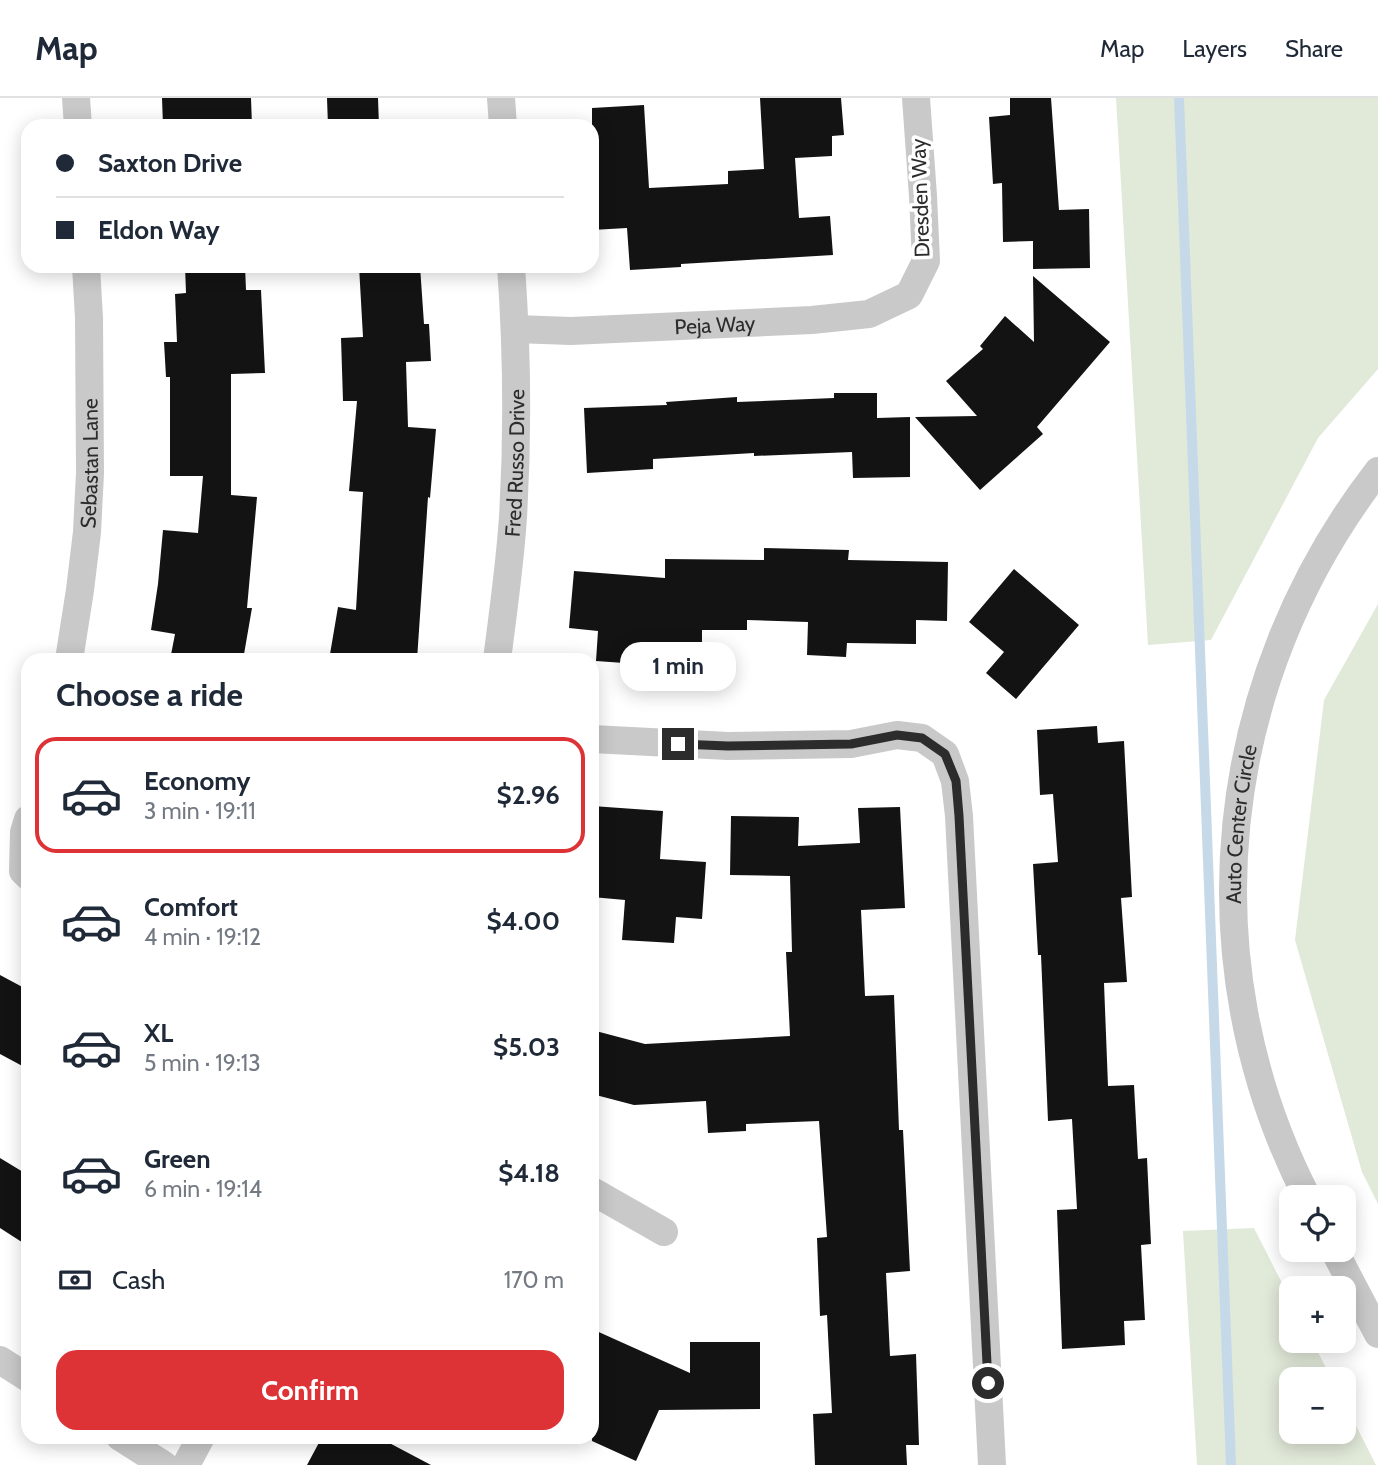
<!DOCTYPE html>
<meta charset="utf-8">
<style>
:root{--surface:#fff;--page:#f6f6f7;--text:#1f2937;--muted:#747a83;--line:#e0e1e3;--accent:#de3336}
body{margin:0;font-family:Cabin,sans-serif;background:var(--page);color:var(--text);height:100vh;display:flex;flex-direction:column;font-size:26px;white-space:nowrap}
*{box-sizing:border-box;margin:0}
p{font-size:23px;color:var(--muted)}
.icon{flex:none;width:38px;height:38px;fill:none;stroke:currentColor;stroke-width:2;stroke-linecap:round;stroke-linejoin:round}
.map{position:relative;flex:1;overflow:hidden}
.drawer{position:absolute;left:21px;top:555px;width:578px;height:791px;display:flex;flex-direction:column;background:var(--surface);border-radius:21px;box-shadow:0 4px 18px #0003}
.drawer>*{flex:none}
.top-card{position:absolute;left:21px;top:21px;width:578px;height:154px;border-radius:21px;box-shadow:0 4px 18px #0003;display:grid;align-content:center;height:154px;padding:0 35px;background:var(--surface)}
.buttons{position:absolute;left:1279px;top:1087px;display:grid;gap:14px}
.buttons a{display:grid;place-items:center;width:77px;height:77px;border-radius:14px;background:var(--surface);box-shadow:0 4px 18px #0003;font-size:35px}
.end{position:absolute;width:32px;height:32px;margin:-16px;border:9px solid #2c2c2c;background:#fff;box-shadow:0 0 0 4px #fff}
.from{border-radius:50%}
.bubble{position:absolute;height:49px;border-radius:21px;background:var(--surface);box-shadow:0 4px 18px #0003;font-size:23px;font-weight:700;line-height:49px;text-align:center}
.top-card b{display:flex;align-items:center;gap:24px;height:66px;font-size:26px}
.top-card b+b{border-top:2px solid var(--line)}
.top-card i{width:18px;height:18px;background:var(--text)}
ul{padding:0;list-style:none}
li{display:flex;align-items:center;gap:21px;height:116px;margin:0 14px 10px;padding:0 21px;border:4px solid transparent;border-radius:21px}
li div{flex:1}
li b{display:block;font-size:26px}
li em{font-style:normal;font-weight:700}
li.selected{border-color:var(--accent)}
li>.icon{width:63px;height:63px;stroke-width:1.5}
h2{padding:0 35px;font-size:32px;line-height:84px}
.pay{display:flex;align-items:center;gap:18px;height:77px;padding:0 35px;font-size:26px}
.pay p{margin-inline-start:auto}
.button{display:flex;gap:14px;margin-top:auto;padding:14px 35px}
.button a{flex:1;height:80px;border-radius:21px;background:var(--accent);color:#fff;font-size:28px;font-weight:700;line-height:80px;text-align:center}
header{display:flex;align-items:center;gap:42px;box-sizing:border-box;height:98px;padding:0 35px;background:var(--surface);border-bottom:2px solid var(--line)}
header strong{font-size:33px}
nav{display:flex;gap:38px;margin-inline-start:auto;font-size:24px}
.map>svg:first-child{display:block}
.green{fill:#e1e9d9}
.lines{fill:none;stroke-linecap:round;stroke-linejoin:round}
.stream{stroke:#c6d9e9;stroke-width:10}
.building{fill:#131313}
.street{stroke:#c9c9c9;stroke-width:28}
.route{stroke:#2c2c2c;stroke-width:9}
.labels{text-anchor:middle;dominant-baseline:central;stroke-width:7;stroke-linejoin:round;paint-order:stroke}
.street-label{font-size:21px;fill:#2c2c2c;stroke:#fff}
</style>
<header>
<strong>Map</strong>
<nav><a>Map</a><a>Layers</a><a>Share</a></nav>
</header>
<div class="map">
<svg width="1378" height="1367" viewBox="0 0 1378 1367">
<rect width="100%" height="100%" fill="#fff"/>
<!-- green -->
<path class="green" d="M1116,0h262v271l-60,69 -107,202 -63,5z
M1378,506v600l-16,-32 -67,-232 29,-240z
M1254,1130l37,73 1,39 20,1 20,38h-40v53h52v-30l32,63h-179l-14,-234z"/>
<g class="lines">
<!-- stream -->
<path class="stream" d="M1179,0l52,1367"/>
</g>
<!-- building -->
<path class="building" d="M162,0h89l1,28h-89z
M327,0h51l1,28h-51z
M760,0h81l3,37 -12,1v20l-37,2 4,60 31,-2 3,39 -152,9v3l-51,3 -3,-42 -35,2v-122l52,-3 5,83 79,-4v-13l36,-2z
M1010,0h41l8,112 30,-1 1,59 -57,1v-28l-30,1 -1,-59 -9,1 -4,-67 21,-2z
M185,168h60l1,24h15l4,83 -34,1v121l26,2 -10,111h5l-9,52h-73l5,-26 -24,-4 7,-46 5,-54 35,3 5,-57h-33v-99h-4l-2,-35h13l-2,-48 11,-1z
M359,168h61l4,58h5l2,37 -25,1 2,65 28,2 -6,69 -2,-1 -11,163h-88l9,-53 18,3 7,-118 -14,-1 8,-90h-14l-2,-63 22,-1z
M1033,178l77,66 -73,85 6,7 -63,56 -65,-73 62,-1 -31,-35 37,-32 -3,-3 25,-30 29,26z
M834,295h43v25l33,-1v60l-57,1 -1,-26 -98,4v-3l-101,6v10l-66,4 -3,-65 83,-3 -1,-3 71,-5v5l97,-4z
M764,450l85,2 -1,10 100,2 -1,59 -31,-1v24l-69,-1 -1,14 -39,-2 1,-33 -61,-2v10h-45v30l-64,1v3l-42,-3 2,-30 -29,-3 5,-57 91,7v-19l99,1z
M1014,471l65,56 -63,74 -30,-26 18,-21 -35,-30z
M1097,628l1,17 26,-2 8,156 -11,1 6,84 -23,1 4,103 26,-1 4,74 9,-1 4,86 -10,1 4,75 -21,1 1,24 -63,4 -5,-139 20,-1 -5,-90 -24,2 -7,-166h-3l-5,-91 25,-2 -5,-68 -13,1 -3,-65z
M592,708l71,5 -3,48 46,3 -4,57 -26,-2 -2,26 -52,-3 3,-40 -33,-3z
M900,709l5,101 -44,2 4,86 29,-1 5,135h4l7,141 -24,2 4,83 26,-2 3,91h-13l1,20h-92l-2,-51 19,-1 -5,-98 -7,1 -3,-78 10,-1 -8,-116 -73,3v7l-38,2 -2,-32 -72,4 -42,-11v-64l53,14 145,-8 -4,-84h6l-2,-76 -60,-1 1,-59 68,1 -1,29 62,-3 -2,-35z
M0,877l28,15v79l-28,-15z
M0,1060l28,17v71l-28,-18z
M592,1231l98,44v-31h70v67l-101,1 -23,51 -44,-20z
M322,1339h56l53,28h-124z"/>
<g class="lines">
<!-- street -->
<g class="street">
<path d="M76,0l2,28"/>
<path d="M501,0l2,28"/>
<path id="s1" d="M515,231l56,2 241,-11 57,-6 40,-19 17,-34 -3,-65 -7,-98"/>
<path id="s2" d="M69,562l11,-70 7,-58 3,-59 -1,-155 -3,-52"/>
<path id="s3" d="M497,562c6,-48 13,-96 16,-143 5,-84 4,-168 -2,-251"/>
<path d="M592,641l136,7 123,-2 46,-9 25,3 23,16 10,27 4,35 33,649"/>
<path d="M28,721l-4,13 -1,39 5,5"/>
<path d="M592,1093l72,41"/>
<path id="s4" d="M1307,1099c-121,-236 -91,-517 71,-726"/>
<path d="M1334,1152l44,84"/>
<path d="M0,1262l28,18"/>
<path d="M120,1339l44,28"/>
<path d="M186,1367l15,-28"/>
</g>
</g>
<g class="lines">
<!-- route -->
<path class="route" d="M678,646l50,2 123,-2 46,-9 25,3 23,16 11,27 3,35 29,567"/>
</g>
<g class="labels">
<!-- street labels -->
<g class="street-label">
<text transform="translate(920 100) rotate(-92)">Dresden Way</text>
<text stroke="none"><textPath href="#s1" startOffset="200">Peja Way</textPath></text>
<text stroke="none"><textPath href="#s2" startOffset="198">Sebastan Lane</textPath></text>
<text stroke="none"><textPath href="#s3" startOffset="198">Fred Russo Drive</textPath></text>
<text stroke="none"><textPath href="#s4" startOffset="385">Auto Center Circle</textPath></text>
</g>
</g>
</svg>
<div class="buttons">
<a><svg class="icon" aria-label="locate" viewBox="0 0 24 24"><circle cx="12" cy="12" r="6"/><path d="M12 2v4M12 18v4M2 12h4M18 12h4"/></svg></a>
<a>+</a>
<a>−</a>
</div>
<i class="end from" style="left:988px;top:1285px"></i>
<i class="end" style="left:678px;top:646px"></i>
<div class="bubble" style="left:620px;top:544px;width:116px">1 min</div>
<div class="top-card">
<b><i class="from"></i>Saxton Drive</b>
<b><i></i>Eldon Way</b>
</div>
<section class="drawer">
<h2>Choose a ride</h2>
<ul>
<li class="selected"><svg class="icon" aria-label="car" viewBox="0 0 24 24"><path d="M5 17H2v-5l4-1 3-4h7l3 4 3 1v5h-3M9 17h6M6 11h13"/><circle cx="7" cy="17" r="2"/><circle cx="17" cy="17" r="2"/></svg><div><b>Economy</b><p>3 min · 19:11</p></div><em>$2.96</em></li>
<li><svg class="icon" aria-label="car" viewBox="0 0 24 24"><path d="M5 17H2v-5l4-1 3-4h7l3 4 3 1v5h-3M9 17h6M6 11h13"/><circle cx="7" cy="17" r="2"/><circle cx="17" cy="17" r="2"/></svg><div><b>Comfort</b><p>4 min · 19:12</p></div><em>$4.00</em></li>
<li><svg class="icon" aria-label="car" viewBox="0 0 24 24"><path d="M5 17H2v-5l4-1 3-4h7l3 4 3 1v5h-3M9 17h6M6 11h13"/><circle cx="7" cy="17" r="2"/><circle cx="17" cy="17" r="2"/></svg><div><b>XL</b><p>5 min · 19:13</p></div><em>$5.03</em></li>
<li><svg class="icon" aria-label="car" viewBox="0 0 24 24"><path d="M5 17H2v-5l4-1 3-4h7l3 4 3 1v5h-3M9 17h6M6 11h13"/><circle cx="7" cy="17" r="2"/><circle cx="17" cy="17" r="2"/></svg><div><b>Green</b><p>6 min · 19:14</p></div><em>$4.18</em></li>
</ul>
<div class="pay"><svg class="icon" aria-label="cash" viewBox="0 0 24 24"><path d="M3 7h18v10H3z"/><circle cx="12" cy="12" r="2"/></svg>Cash<p>170 m</p></div>
<div class="button"><a>Confirm</a></div>
</section>
</div>
